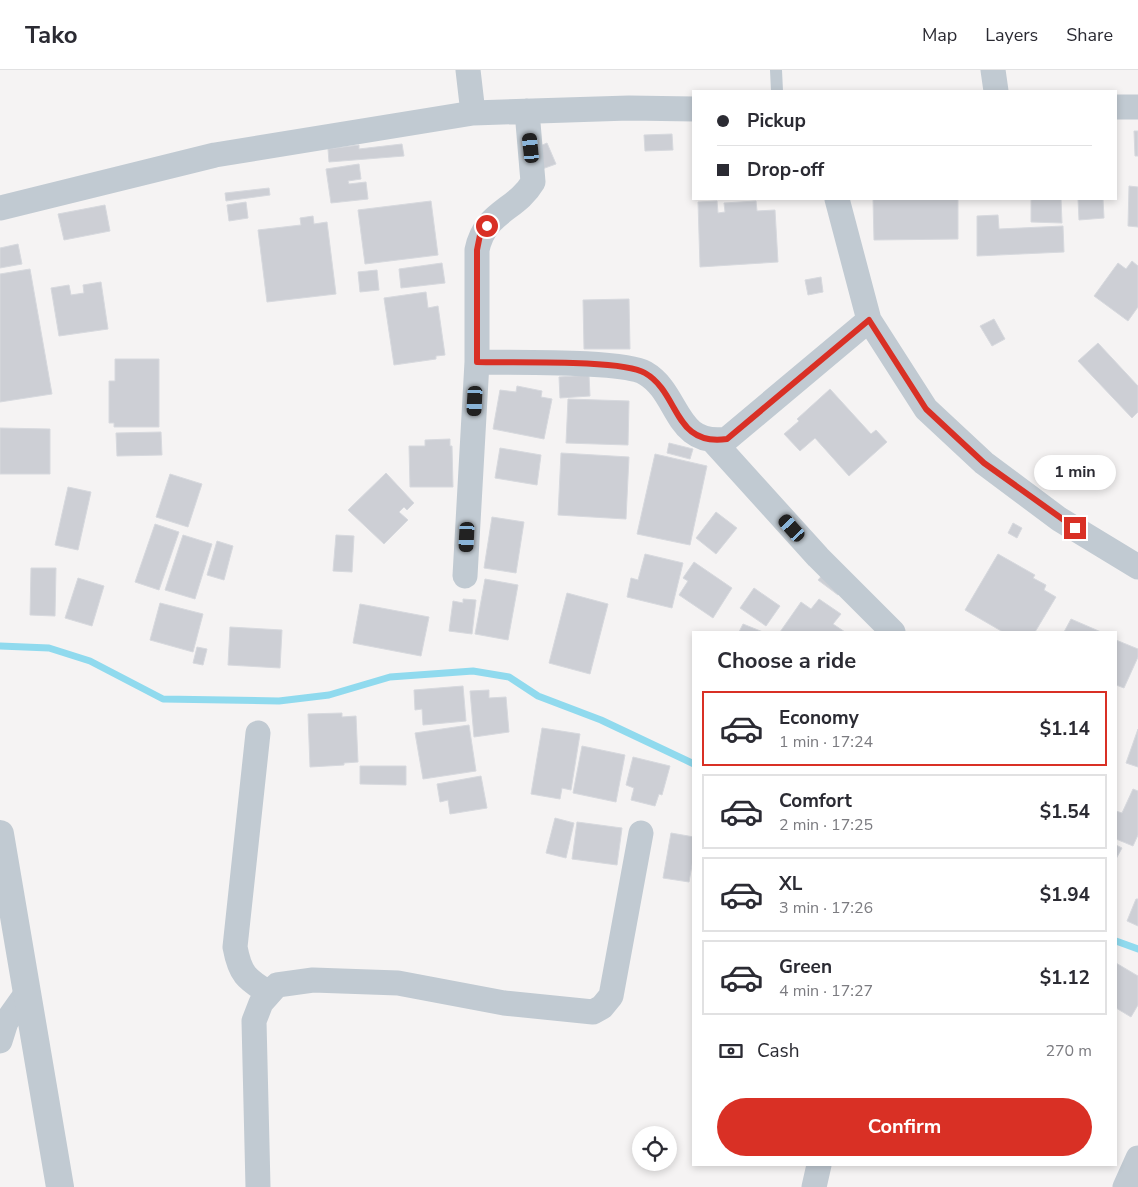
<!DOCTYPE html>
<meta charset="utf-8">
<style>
:root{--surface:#fff;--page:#f7f7f7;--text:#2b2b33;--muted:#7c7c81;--line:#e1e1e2;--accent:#d93025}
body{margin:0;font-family:"Nunito Sans",sans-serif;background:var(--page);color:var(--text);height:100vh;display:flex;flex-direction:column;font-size:19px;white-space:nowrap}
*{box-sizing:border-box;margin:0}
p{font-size:16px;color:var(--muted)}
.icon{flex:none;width:28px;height:28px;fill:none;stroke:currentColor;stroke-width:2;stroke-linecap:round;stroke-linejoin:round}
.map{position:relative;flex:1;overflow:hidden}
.side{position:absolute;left:692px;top:561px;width:425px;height:535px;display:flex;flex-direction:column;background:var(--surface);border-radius:0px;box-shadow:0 2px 8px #0003}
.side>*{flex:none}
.top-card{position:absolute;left:692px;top:20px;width:425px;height:110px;border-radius:0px;box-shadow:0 2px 8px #0003;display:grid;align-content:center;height:110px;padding:0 25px;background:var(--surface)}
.fabs{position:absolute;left:632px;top:1056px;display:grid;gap:10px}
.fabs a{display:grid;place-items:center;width:45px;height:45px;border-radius:50%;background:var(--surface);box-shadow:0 2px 8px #0003;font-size:25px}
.end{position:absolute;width:22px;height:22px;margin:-11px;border:6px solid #d93025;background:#fff;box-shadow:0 0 0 2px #fff}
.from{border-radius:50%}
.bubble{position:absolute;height:35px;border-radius:18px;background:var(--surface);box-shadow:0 2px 8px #0003;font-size:16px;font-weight:700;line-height:35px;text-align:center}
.car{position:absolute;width:15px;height:30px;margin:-15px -8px;border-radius:6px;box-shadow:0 0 4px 1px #0007;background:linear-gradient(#222 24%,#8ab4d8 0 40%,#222 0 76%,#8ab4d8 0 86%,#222 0)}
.top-card b{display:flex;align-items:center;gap:18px;height:48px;font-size:19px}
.top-card b+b{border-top:1px solid var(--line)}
.top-card i{width:12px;height:12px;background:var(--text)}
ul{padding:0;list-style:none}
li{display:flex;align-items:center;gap:15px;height:75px;margin:0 10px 8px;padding:0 15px;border:2px solid var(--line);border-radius:0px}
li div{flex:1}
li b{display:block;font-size:19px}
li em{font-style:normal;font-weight:700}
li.active{border-color:var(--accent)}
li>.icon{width:45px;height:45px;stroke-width:1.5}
h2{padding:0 25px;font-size:22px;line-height:60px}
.pay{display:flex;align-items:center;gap:12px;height:55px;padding:0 25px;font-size:19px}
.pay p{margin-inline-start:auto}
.action{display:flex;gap:10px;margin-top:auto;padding:10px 25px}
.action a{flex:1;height:58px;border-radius:30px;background:var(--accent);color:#fff;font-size:20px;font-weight:700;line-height:58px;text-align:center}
header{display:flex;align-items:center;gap:30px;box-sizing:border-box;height:70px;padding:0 25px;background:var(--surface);border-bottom:1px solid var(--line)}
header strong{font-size:24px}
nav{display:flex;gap:28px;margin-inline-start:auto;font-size:18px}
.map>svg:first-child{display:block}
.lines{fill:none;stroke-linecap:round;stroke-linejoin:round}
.stream{stroke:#90daee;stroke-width:7}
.building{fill:#cdcfd5;stroke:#d7d9de}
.service{stroke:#c1cad2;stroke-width:12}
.minor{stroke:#c1cad2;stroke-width:25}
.tertiary{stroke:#c1cad2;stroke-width:28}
.route{stroke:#d93025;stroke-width:6}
</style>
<header>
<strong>Tako</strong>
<nav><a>Map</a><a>Layers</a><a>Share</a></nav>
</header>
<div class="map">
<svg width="1138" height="1117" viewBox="0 0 1138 1117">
<rect width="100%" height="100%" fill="#f5f3f3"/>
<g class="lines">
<!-- stream -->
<path class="stream" d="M0,576l49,2 41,13 73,38 116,2 50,-6 61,-18 83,-6 36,6 29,19 63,24 93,44
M1116,871l22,8"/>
</g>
<!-- building -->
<path class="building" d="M1134,61h4v25h-3z
M672,64l1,16 -28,1 -1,-16z
M547,73l9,21 -14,5 -9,-20z
M402,74l2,12 -75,6 -1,-13 31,-4v4z
M359,94l2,15 -13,2 1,3 17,-2 2,17 -37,4 -5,-34z
M1129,116l9,1v40l-10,-1z
M269,118l1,7 -44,6 -1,-8z
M873,129h85v40l-84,1z
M1035,129h26l1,24 -31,-1v-22z
M1078,129h25l1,19 -25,2z
M431,131l7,54 -73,9 -7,-54z
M717,131l1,12 7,-1 -1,-9 32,-2 1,10 18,-1 3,52 -78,5 -2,-65z
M246,132l2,16 -19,3 -2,-16z
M105,135l5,26 -46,9 -6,-26z
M998,145l1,14 64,-3 1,26 -87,4v-40z
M313,146l1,8 13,-2 9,72 -69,8 -9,-72 43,-5 -1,-7z
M18,174l4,20 -22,4v-20z
M1132,191l6,5v41l-10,14 -34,-25 24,-33 8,6z
M442,193l3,20 -44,5 -2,-19z
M30,199l22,125 -52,8v-128z
M377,200l2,20 -19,2 -2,-20z
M821,207l2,15 -15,3 -3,-15z
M101,212l7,47 -49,7 -8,-48 18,-3 2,10 13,-2 -1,-8z
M426,222l2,16 10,-2 7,49 -9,1v3l-42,6 -10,-67z
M629,229l1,50h-46l-1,-49z
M994,249l11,20 -13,7 -12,-20z
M1098,273l40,43v26l-6,6 -54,-57z
M115,289h44v68h-45v-4h-5v-42h6z
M589,305l1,21 -30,2 -1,-21z
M517,316l25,5 -1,6 11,2 -8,40 -51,-10 7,-39 16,2z
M830,319l41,45 5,-4 11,12 -38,34 -34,-38 -15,13 -16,-17 15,-13 -2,-2z
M568,329l61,2 -1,44 -62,-2z
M0,358l50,1v45h-50z
M161,362l1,23 -45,1 -1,-23z
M450,369v7h2l1,41h-43l-1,-41h16v-6z
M669,373l24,6 -3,10 -23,-6z
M500,378l41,7 -4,30 -42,-7z
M561,383l68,4 -3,62 -68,-4z
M655,384l52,12 -17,79 -53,-11z
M386,403l28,30 -7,7 -3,-3 -5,5 9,8 -24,24 -36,-34z
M170,404l32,10 -14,43 -32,-10z
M68,417l23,5 -13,58 -23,-5z
M716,442l21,16 -21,26 -20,-16z
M492,447l32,5 -8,51 -32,-5z
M1013,453l9,5 -5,10 -9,-5z
M155,454l24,8 -20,58 -24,-8z
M183,465l29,9 -17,55 -30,-9z
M336,465l18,1 -2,36 -19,-1z
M217,471l16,5 -9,34 -17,-5z
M645,484l38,9 -11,45 -45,-11 4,-19 7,2z
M998,484l37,21 -2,3 13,7 -2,5 12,7 -21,35h-32l-38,-22z
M694,492l38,26 -19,30 -34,-23 9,-14 -5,-3z
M31,498h25l-1,48 -25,-1z
M825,502l19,16 -6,7 -20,-15z
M78,508l26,8 -12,40 -27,-8z
M485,509l33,6 -10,55 -33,-6z
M754,518l26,18 -14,20 -26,-18z
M567,523l41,11 -18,70 -41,-11z
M463,529l13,1 -4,34 -23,-3 4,-30 10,2z
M819,529l22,15 -8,10 12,8h-65l21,-30 10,7z
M160,533l43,11 -10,38 -43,-12z
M360,534l69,13 -8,39 -68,-13z
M1071,549l30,13h-37z
M743,554l20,8h-24z
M230,557l52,3 -2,38 -52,-3z
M1116,570l22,9v8l-14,31 -8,-3z
M197,577l10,2 -4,16 -10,-2z
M463,616l3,35 -43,4 -1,-16 -7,1 -1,-20z
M489,620v8l17,-1 3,35 -35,5 -4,-46z
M342,643v4l14,-1 2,46 -14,1v2l-34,2 -2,-53z
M469,655l7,46 -53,8 -8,-46z
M542,658l38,6 -9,56 -9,-2 -2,11 -29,-5z
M1138,659v38l-12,-4z
M582,676l43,9 -9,47 -43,-9z
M633,687l37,9 -8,29 -3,-1 -4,12 -24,-6 3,-12 -8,-3z
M360,696h46v19l-46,-1z
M481,706l6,32 -37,6 -2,-14 -8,2 -3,-18z
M1133,719l5,2v44l-5,11 -17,-7v-28l6,2z
M555,748l19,5 -8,35 -20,-5z
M577,752l45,6 -5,37 -45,-6z
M671,763l23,4v17l-5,28 -26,-4z
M1116,775l6,3 -6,11z
M1136,829h2v27l-11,-5z
M1116,893l22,13v29l-7,12 -15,-9z"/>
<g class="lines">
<!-- service -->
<path class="service" d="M776,0l1,21"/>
<!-- minor -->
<path class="minor" d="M468,0l5,43
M993,0l3,21
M1116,37h22
M837,129l32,121 57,89 58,54 75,56 79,48
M0,138l215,-53 258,-42 156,-5 65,1
M477,292c33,1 145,-2 168,11 35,20 29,74 82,66l142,-119
M713,371l105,116 75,75
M465,506l12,-214v-112c8,-39 39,-39 56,-68l-6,-71
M258,663l-23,214c5,27 11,32 34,46
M0,971l6,-19 20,-28
M258,1117l-4,-166 7,-18 16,-18 36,-5 85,3 106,20 89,9 9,-5 9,-11 30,-163
M814,1117l5,-22
M1125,1117l13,-29"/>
<!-- tertiary -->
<path class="tertiary" d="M0,764l60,353"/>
</g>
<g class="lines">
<!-- route -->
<path class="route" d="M487,156l-7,9 -3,15v112c33,1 145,-3 168,11 35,20 28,74 82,66l142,-119 57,89 58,54 91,65"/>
</g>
</svg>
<div class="fabs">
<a><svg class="icon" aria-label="locate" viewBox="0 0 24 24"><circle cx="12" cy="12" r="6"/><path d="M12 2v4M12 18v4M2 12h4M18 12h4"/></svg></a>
</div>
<i class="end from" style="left:487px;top:156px"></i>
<i class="end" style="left:1075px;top:458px"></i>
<div class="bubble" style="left:1034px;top:385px;width:82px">1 min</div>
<i class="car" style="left:531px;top:78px;rotate:354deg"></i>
<i class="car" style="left:475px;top:331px;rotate:183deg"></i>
<i class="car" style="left:792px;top:458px;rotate:318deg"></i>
<i class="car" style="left:467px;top:467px;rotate:183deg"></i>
<div class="top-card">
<b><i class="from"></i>Pickup</b>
<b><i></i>Drop-off</b>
</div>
<section class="side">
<h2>Choose a ride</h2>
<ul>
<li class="active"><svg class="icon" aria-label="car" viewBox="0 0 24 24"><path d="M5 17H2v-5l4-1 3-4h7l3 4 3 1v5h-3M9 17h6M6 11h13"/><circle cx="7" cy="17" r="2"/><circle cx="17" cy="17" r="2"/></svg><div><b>Economy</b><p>1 min · 17:24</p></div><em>$1.14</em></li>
<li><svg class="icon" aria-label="car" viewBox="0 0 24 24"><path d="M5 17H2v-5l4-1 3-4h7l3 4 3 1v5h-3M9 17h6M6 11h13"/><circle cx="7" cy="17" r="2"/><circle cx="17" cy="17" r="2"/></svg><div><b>Comfort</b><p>2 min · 17:25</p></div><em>$1.54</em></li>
<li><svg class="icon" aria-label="car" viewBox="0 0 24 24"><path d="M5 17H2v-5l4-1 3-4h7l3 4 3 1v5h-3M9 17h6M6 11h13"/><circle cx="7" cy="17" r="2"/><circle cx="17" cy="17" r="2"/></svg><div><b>XL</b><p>3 min · 17:26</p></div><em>$1.94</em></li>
<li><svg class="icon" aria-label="car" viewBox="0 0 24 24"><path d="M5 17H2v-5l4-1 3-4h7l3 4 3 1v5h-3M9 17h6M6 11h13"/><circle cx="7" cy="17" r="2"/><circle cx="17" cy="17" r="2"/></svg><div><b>Green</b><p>4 min · 17:27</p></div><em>$1.12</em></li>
</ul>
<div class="pay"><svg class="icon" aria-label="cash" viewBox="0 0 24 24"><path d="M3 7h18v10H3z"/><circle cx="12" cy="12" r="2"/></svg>Cash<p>270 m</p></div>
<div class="action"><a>Confirm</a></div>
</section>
</div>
